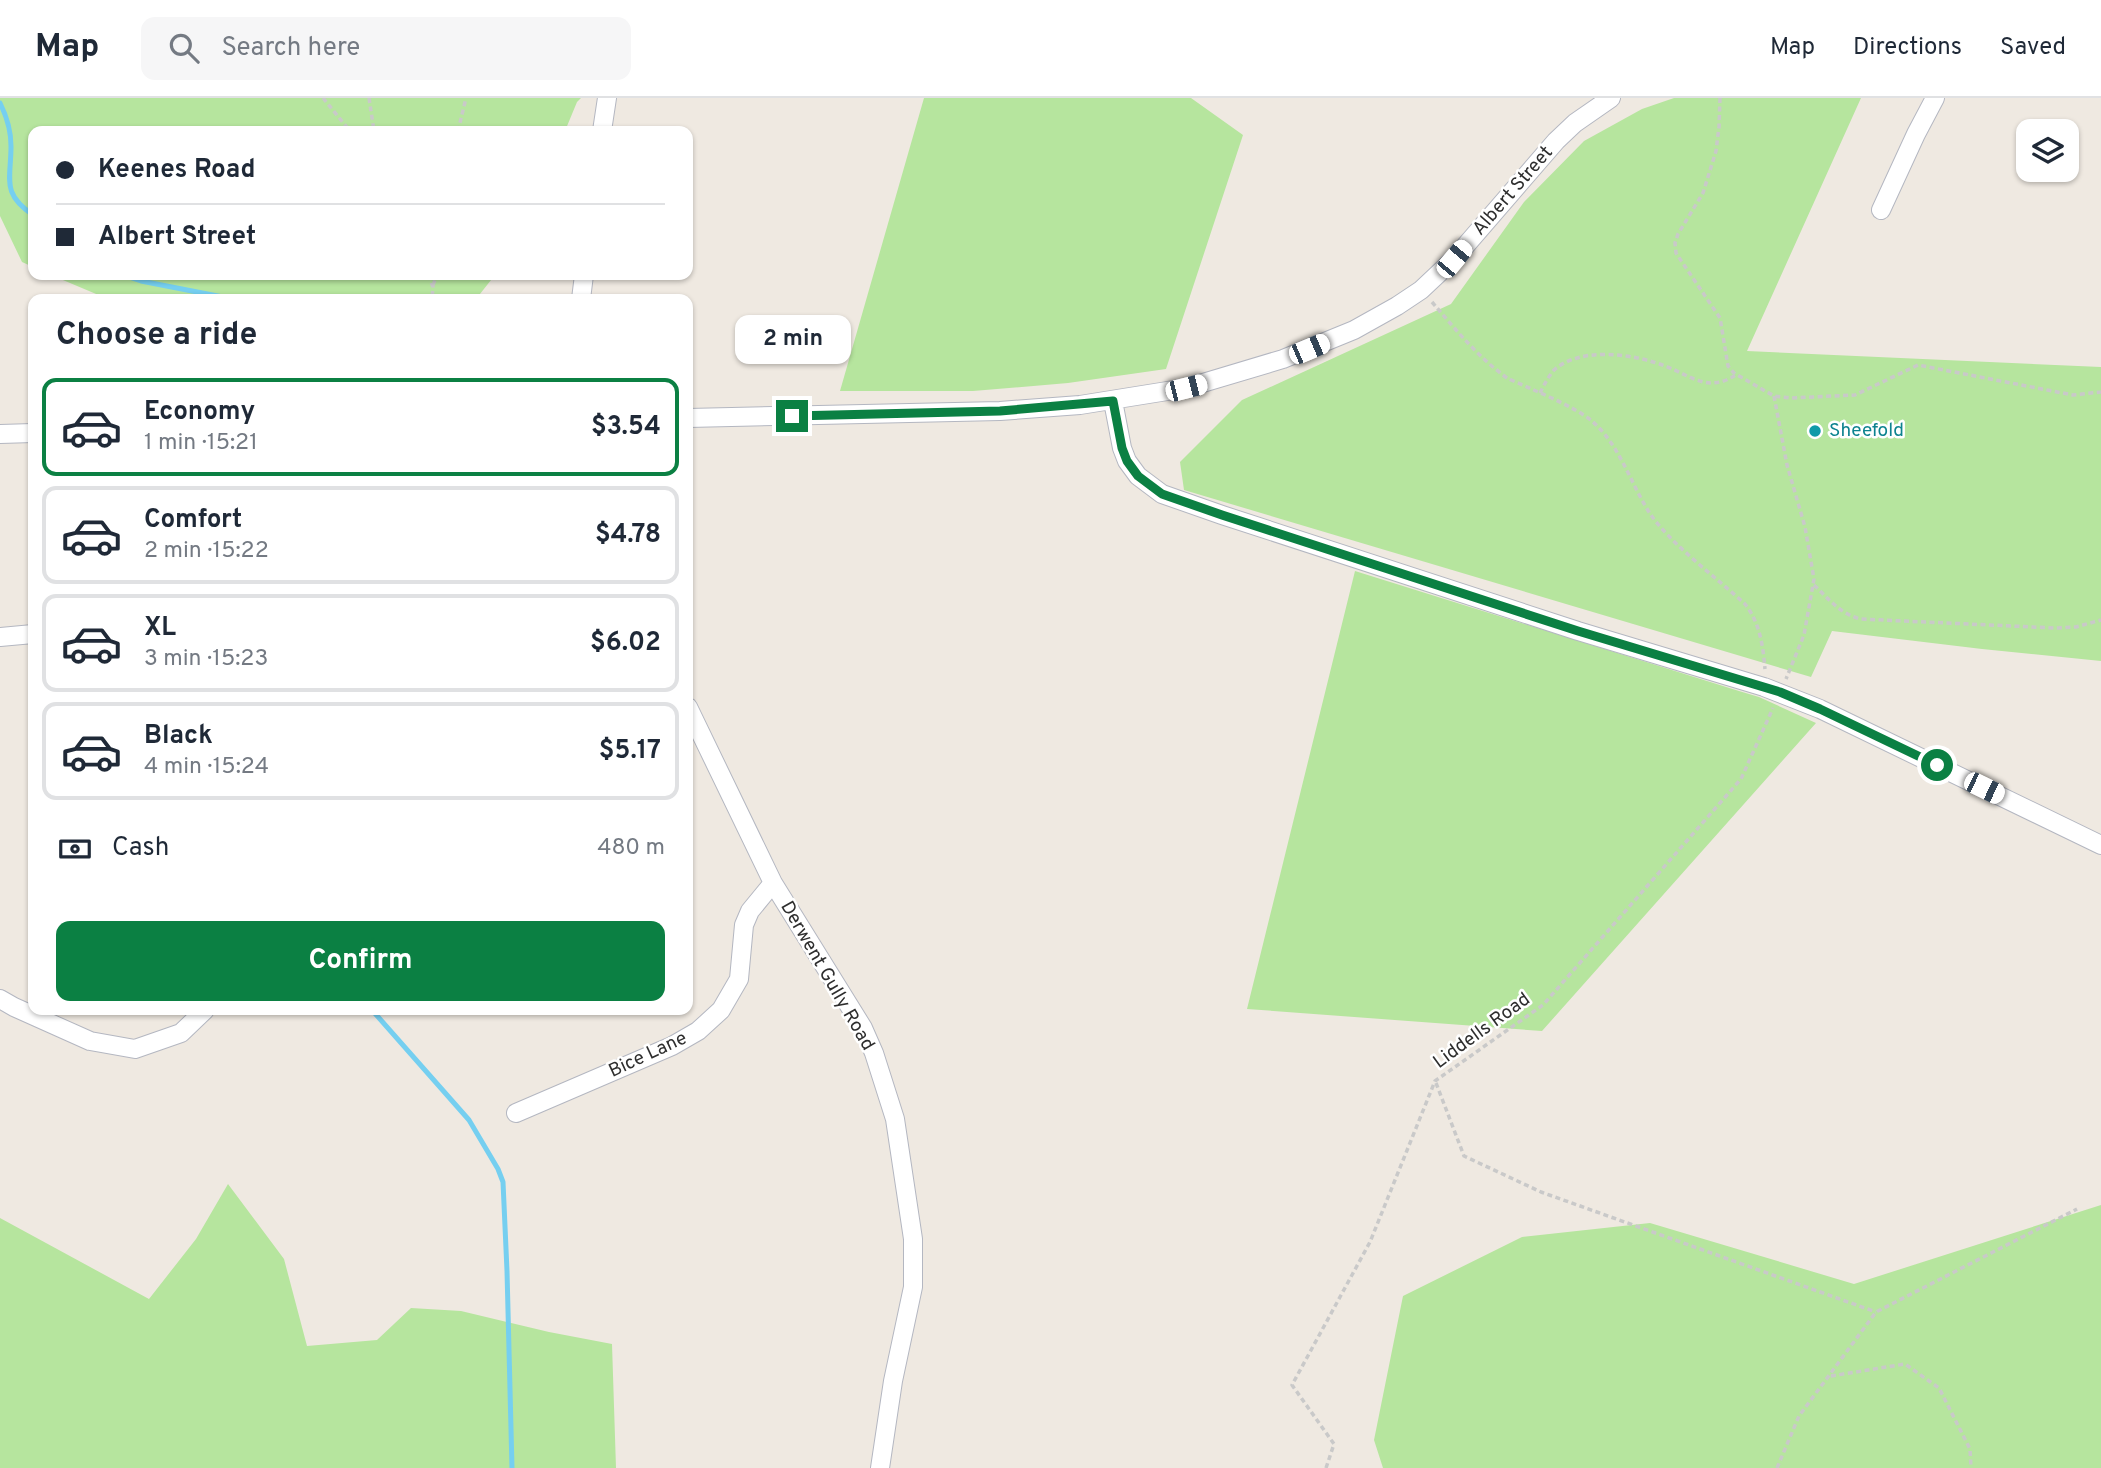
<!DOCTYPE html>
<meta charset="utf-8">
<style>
:root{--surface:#fff;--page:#f6f6f7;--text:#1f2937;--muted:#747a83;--line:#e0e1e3;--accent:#0b8043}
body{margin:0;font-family:Overpass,sans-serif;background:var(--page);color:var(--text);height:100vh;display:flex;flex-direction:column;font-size:26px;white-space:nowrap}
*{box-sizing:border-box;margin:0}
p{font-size:23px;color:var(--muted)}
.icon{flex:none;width:38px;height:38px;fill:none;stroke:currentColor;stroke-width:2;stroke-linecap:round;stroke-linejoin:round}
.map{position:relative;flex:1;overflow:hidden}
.drawer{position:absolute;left:28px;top:196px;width:665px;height:721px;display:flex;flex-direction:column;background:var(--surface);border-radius:14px;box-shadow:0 2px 5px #0004}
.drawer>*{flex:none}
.guide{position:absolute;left:28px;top:28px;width:665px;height:154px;border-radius:14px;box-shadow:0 2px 5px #0004;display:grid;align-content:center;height:154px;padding:0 28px;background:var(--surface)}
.tools{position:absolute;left:2016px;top:21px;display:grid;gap:14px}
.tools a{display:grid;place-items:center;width:63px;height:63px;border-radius:14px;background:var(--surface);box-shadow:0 2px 5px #0004;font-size:35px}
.end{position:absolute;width:32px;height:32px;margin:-16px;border:9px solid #0b8043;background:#fff;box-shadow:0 0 0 4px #fff}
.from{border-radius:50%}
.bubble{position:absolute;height:49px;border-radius:14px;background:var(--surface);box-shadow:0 2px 5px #0004;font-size:23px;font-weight:700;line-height:49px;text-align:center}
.car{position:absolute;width:21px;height:42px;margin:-21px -10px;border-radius:9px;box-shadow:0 0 5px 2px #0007;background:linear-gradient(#fff 24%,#345 0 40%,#fff 0 76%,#345 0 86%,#fff 0)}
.guide b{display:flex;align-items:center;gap:24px;height:66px;font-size:26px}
.guide b+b{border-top:2px solid var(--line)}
.guide i{width:18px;height:18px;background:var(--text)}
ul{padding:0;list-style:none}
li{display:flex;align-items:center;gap:21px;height:98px;margin:0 14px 10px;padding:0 14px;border:4px solid var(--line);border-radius:14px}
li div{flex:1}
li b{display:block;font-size:26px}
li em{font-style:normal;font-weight:700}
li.selected{border-color:var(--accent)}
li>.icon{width:63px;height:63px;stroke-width:1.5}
h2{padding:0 28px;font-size:32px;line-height:84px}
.pay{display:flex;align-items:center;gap:18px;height:77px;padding:0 28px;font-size:26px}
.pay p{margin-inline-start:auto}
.cta{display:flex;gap:14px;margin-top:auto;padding:14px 28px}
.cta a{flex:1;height:80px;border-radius:14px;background:var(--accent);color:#fff;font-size:28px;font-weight:700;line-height:80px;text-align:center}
header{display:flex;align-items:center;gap:42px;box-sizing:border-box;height:98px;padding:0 35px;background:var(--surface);border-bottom:2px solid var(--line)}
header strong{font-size:33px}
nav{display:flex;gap:38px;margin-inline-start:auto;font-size:24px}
.search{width:490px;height:63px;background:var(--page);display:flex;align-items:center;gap:18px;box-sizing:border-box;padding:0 24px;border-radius:14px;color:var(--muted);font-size:26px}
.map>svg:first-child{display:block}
.green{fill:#b6e59e}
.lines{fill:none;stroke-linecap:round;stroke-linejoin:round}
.stream{stroke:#75cff0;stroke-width:5}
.minor-casing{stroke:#b4b7c1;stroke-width:20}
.path{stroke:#c9c9c9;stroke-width:3.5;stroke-dasharray:5 3.5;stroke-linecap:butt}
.minor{stroke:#fff;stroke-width:18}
.route{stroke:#0b8043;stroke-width:9}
.culture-dot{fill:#0f9aa8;stroke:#fff;stroke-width:2.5}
.labels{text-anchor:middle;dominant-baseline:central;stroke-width:5;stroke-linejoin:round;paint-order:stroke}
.street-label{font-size:19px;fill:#2e2e2e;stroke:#fff}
.culture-label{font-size:19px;fill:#0d838f;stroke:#fff;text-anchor:start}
</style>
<header>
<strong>Map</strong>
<div class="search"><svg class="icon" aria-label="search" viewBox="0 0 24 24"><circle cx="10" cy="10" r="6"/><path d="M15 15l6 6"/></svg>Search here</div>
<nav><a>Map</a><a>Directions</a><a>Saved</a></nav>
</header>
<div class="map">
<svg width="2101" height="1370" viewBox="0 0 2101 1370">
<rect width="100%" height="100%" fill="#efe9e1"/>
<!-- green -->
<path class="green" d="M0,0h581l-4,4 -12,29h-532v136l-11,-5 -22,-46z
M924,0h267l52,37 -77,234 -98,14 -95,8h-133z
M1674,0h187l-114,253 354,16v294l-119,-12 -150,-18 -21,46 -627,-187 -4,-28 62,-62 209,-96 73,-102 60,-61 58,-32z
M51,177h444l-19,24h-368z
M1355,473l384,120 20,6 57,26 -274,308 -295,-22z
M228,1086l56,75 23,87 70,-6 34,-32 50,3 88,21 63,12 4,124h-616v-250l149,81 47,-60z
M2101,1107v263h-718l-9,-28 29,-144 119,-59 128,-14 204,61z"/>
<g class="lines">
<!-- stream -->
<path class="stream" d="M0,5c7,14 11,28 11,43 0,34 -10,47 22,69
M123,177l18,6 92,18
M372,912l97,110 29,49 5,13 4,89 5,197"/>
<!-- minor casing -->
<g class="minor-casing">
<path id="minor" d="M602,33l5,-33
M1881,112l35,-76 19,-36
M581,201l3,-24
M1113,303l9,47 5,13 11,15 24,18 60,21 356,116 186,56 56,22 281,136
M688,320l312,-7 80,-6 106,-17 97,-29 71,-29 43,-24 24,-16 33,-31 102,-118 19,-18 36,-25
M0,336l33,-1
M0,539l33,-3
M688,609l85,176 90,145 11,25 21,66 18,120v48l-20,94 -13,87
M0,901l14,8 76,34 45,8 46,-16 24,-23
M516,1015l156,-67 26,-15 23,-21 18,-31 5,-54 6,-14 23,-28"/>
</g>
<!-- path -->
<path class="path" d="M323,0l27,33
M369,0l5,33
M1720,0l-1,29 -3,24 -13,42 -25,41 -3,9 1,10 6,9 38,56 8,48 6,7 40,23 17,2 64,-3 63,-30 155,30 28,-3
M458,33l8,-33
M428,177l5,12 -1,12
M433,187l4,-10
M1432,204c23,27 46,55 75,76 23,11 68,28 86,44 27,24 37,60 56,90 20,31 68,66 96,92 15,19 18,42 20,65
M1540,295c4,-8 8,-16 14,-23 27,-24 80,-16 111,-4 27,10 42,27 71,9
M1774,298l13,69 18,62 9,52 -10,56 -18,44
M1814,487c15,14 25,28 46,34l195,9 21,-1 25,-7
M1436,985l28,73 77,36 335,120
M1831,1278l74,-12 34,24 31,61 1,19
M1326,1370l8,-24 -42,-59 78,-143 65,-161 108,-76 198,-226 32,-71
M1777,1370l22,-52 77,-104 201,-103"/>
<!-- minor -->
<use href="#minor" class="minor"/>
</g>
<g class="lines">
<!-- route -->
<path class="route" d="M792,318l208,-5 113,-10 9,47 5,13 11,15 24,18 60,21 356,116 202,61 40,17 117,56"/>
</g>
<!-- markers -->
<circle class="culture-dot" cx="1815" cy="333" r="7"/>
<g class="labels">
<!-- street labels -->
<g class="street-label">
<text transform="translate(1513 93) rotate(-49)">Albert Street</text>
<text transform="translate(827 878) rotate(60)">Derwent Gully Road</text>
<text transform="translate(1482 933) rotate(-36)">Liddells Road</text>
<text transform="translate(648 957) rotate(-25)">Bice Lane</text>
</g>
<!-- culture labels -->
<g class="culture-label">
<text x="1829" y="333">Sheefold</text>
</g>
</g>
</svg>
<div class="tools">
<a><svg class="icon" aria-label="layers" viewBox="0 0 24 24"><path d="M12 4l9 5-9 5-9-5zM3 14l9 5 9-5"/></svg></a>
</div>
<i class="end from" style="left:1937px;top:667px"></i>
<i class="end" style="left:792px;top:318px"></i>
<div class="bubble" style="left:735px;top:217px;width:116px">2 min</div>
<i class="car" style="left:1454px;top:161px;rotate:40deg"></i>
<i class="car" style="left:1309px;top:251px;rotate:67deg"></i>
<i class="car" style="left:1186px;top:290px;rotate:76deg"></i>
<i class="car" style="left:1984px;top:690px;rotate:116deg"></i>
<div class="guide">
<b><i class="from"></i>Keenes Road</b>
<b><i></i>Albert Street</b>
</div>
<section class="drawer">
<h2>Choose a ride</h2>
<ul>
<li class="selected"><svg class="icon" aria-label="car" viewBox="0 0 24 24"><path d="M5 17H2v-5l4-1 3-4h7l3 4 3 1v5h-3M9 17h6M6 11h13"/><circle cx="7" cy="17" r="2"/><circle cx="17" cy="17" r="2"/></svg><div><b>Economy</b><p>1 min · 15:21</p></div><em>$3.54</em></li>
<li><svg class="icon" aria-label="car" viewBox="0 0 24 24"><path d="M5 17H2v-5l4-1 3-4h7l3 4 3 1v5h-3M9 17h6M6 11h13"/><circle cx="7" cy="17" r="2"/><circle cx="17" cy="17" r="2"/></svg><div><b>Comfort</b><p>2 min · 15:22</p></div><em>$4.78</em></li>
<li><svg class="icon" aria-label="car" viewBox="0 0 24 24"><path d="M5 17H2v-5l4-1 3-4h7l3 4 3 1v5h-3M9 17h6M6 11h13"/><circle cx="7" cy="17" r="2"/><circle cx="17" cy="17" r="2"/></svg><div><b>XL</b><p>3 min · 15:23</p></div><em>$6.02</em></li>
<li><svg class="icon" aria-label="car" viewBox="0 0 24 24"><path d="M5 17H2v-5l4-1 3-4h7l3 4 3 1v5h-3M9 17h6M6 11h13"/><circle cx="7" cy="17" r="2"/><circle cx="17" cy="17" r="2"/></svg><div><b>Black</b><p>4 min · 15:24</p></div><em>$5.17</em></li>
</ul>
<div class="pay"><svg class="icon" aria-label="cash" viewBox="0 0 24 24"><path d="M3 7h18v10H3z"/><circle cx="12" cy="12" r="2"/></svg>Cash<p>480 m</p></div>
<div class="cta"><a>Confirm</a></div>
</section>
</div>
